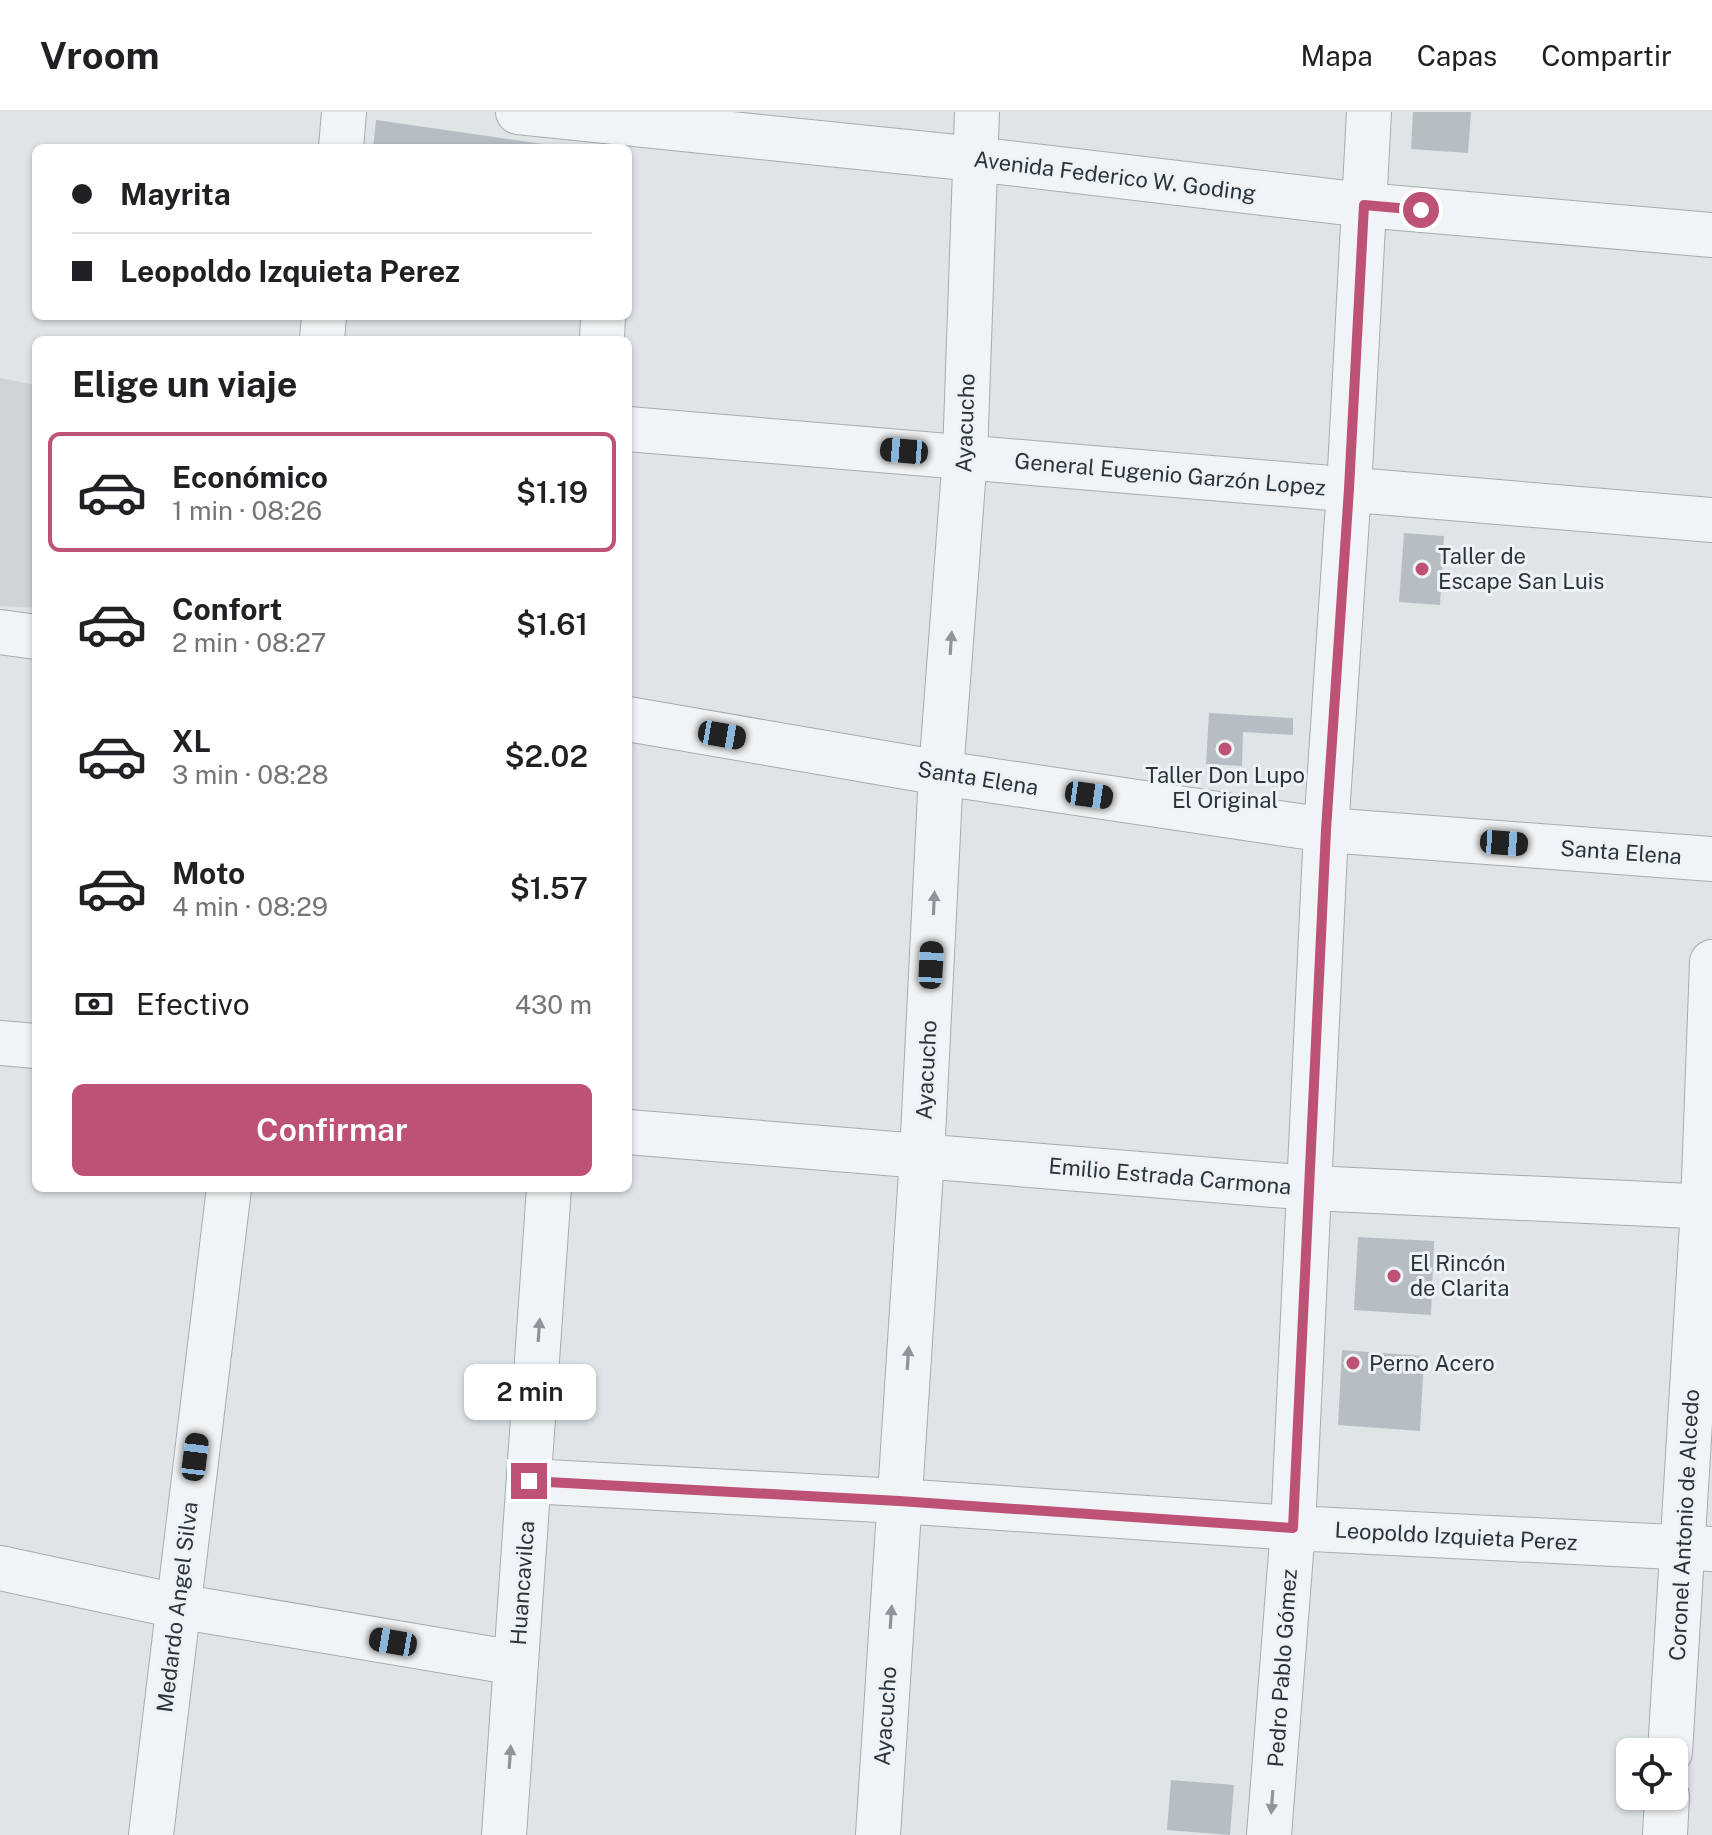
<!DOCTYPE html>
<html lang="es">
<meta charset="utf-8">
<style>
:root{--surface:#fff;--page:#f2f2f2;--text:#202124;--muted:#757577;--line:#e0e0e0;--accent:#be5276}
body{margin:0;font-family:"Public Sans",sans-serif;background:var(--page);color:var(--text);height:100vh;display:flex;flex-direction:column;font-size:30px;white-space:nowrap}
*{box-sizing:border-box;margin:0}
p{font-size:26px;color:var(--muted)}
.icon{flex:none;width:44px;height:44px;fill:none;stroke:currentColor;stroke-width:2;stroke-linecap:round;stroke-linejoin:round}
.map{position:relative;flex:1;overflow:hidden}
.details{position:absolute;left:32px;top:224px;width:600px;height:856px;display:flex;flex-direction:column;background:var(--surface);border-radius:12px;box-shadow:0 2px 6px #0004}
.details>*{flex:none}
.hud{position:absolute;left:32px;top:32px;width:600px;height:176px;border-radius:12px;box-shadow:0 2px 6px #0004;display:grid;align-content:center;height:176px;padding:0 40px;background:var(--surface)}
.fabs{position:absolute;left:1616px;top:1626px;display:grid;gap:16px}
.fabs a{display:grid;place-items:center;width:72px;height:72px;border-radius:12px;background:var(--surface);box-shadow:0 2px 6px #0004;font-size:40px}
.end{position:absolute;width:36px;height:36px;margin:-18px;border:10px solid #be5276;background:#fff;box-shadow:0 0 0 4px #fff}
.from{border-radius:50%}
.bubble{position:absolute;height:56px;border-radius:12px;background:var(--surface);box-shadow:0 2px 6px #0004;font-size:26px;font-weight:600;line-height:56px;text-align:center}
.car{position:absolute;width:24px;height:48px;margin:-24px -12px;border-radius:10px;box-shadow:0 0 6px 2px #0007;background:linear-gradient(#222 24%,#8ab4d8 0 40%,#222 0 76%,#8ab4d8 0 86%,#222 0)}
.hud b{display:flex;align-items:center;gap:28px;height:76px;font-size:30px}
.hud b+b{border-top:2px solid var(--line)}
.hud i{width:20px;height:20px;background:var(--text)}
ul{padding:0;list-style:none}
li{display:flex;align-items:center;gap:24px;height:120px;margin:0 16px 12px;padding:0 24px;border:4px solid transparent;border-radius:12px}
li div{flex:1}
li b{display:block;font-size:30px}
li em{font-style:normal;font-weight:600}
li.selected{border-color:var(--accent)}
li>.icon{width:72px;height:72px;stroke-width:1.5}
h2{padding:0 40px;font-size:36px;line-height:96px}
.pay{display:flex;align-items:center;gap:20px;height:88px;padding:0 40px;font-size:30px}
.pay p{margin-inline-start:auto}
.primary-button{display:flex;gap:16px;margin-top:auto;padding:16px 40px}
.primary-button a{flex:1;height:92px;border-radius:12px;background:var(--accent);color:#fff;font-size:32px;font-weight:600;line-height:92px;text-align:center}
header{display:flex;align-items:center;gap:48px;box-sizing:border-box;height:112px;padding:0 40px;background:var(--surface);border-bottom:2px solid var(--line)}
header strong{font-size:38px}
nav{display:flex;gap:44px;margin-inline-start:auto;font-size:28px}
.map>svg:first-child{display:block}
.built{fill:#ced3d8}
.building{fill:#b7bec3}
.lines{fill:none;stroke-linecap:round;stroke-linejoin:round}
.minor-casing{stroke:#a5acb0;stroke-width:46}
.minor{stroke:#f1f4f6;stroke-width:44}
.oneway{fill:#8e9499}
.route{stroke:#be5276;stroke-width:10}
.poi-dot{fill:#be5276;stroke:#eef2f5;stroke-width:3}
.labels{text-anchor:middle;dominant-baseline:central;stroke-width:6;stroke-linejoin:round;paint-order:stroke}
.street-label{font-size:22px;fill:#2a343c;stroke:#eef2f5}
.poi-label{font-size:22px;fill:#2a343c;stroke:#eef2f5;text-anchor:start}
</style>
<header>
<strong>Vroom</strong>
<nav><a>Mapa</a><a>Capas</a><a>Compartir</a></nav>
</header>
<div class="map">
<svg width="1712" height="1723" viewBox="0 0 1712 1723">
<rect width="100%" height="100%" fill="#dfe4e7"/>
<!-- built -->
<path class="built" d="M0,266l36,7v223l-36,-2z"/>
<!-- building -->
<path class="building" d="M1413,0h58l-3,41 -57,-4z
M376,8l181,26v2h-184z
M1404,421l40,3 -4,69 -41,-3z
M1209,601l84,5v17l-50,-3 -1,34 -36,-2z
M1358,1125l76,4 -3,74 -77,-5z
M1342,1238l82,6 -4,75 -82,-6z
M1171,1668l63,5 -4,50 -63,-5z"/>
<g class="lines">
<!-- minor casing -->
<g class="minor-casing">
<path id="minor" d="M518,0l457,47 389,46 348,30
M341,36l3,-36
M322,228l2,-24
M602,228l1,-24
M628,317l1084,91
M0,520l36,5
M628,607l313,54 385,57 386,29
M0,931l36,3
M628,1020l683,56 401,19
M529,1369l370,20 394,27 419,21
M0,1456l177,38 339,57
M1670,1640l33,-545 9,-245
M151,1723l78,-647
M504,1723l45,-647
M878,1723l44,-679 19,-383 24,-317 12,-344
M1269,1723l24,-307 33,-698 23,-341 20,-377
M1665,1723l2,-39"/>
</g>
<!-- minor -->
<use href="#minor" class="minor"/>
</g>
<!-- one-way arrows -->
<defs><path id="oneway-solid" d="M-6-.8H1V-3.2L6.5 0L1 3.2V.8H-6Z" transform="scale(2)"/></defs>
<g class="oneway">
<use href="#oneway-solid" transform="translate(951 531) rotate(-86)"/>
<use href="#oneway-solid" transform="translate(934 791) rotate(-87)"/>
<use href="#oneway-solid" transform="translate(539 1218) rotate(-86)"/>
<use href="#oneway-solid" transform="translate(908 1246) rotate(-86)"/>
<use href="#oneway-solid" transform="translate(891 1505) rotate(-86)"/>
<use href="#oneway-solid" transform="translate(510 1645) rotate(-86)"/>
<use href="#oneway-solid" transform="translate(1272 1690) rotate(94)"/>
</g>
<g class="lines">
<!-- route -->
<path class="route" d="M529,1369l370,20 394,27 33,-698 23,-341 15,-284 57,5"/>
</g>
<!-- markers -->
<g class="poi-dot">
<circle cx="1422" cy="457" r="8"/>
<circle cx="1225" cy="637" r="8"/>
<circle cx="1394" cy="1164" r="8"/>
<circle cx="1353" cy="1251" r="8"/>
</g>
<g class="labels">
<!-- street labels -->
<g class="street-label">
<text transform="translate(1115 64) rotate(7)">Avenida Federico W. Goding</text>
<text transform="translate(965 311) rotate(-88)">Ayacucho</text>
<text transform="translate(1170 362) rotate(5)">General Eugenio Garzón Lopez</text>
<text transform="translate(978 666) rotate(9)">Santa Elena</text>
<text transform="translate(1621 740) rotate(4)">Santa Elena</text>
<text transform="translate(926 958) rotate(-87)">Ayacucho</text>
<text transform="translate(1170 1064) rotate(5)">Emilio Estrada Carmona</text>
<text transform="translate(1684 1413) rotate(-87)">Coronel Antonio de Alcedo</text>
<text transform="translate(1456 1424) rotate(3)">Leopoldo Izquieta Perez</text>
<text transform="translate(522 1471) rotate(-86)">Huancavilca</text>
<text transform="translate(177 1495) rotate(-83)">Medardo Angel Silva</text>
<text transform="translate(1282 1556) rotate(-86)">Pedro Pablo Gómez</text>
<text transform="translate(885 1604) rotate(-86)">Ayacucho</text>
</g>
<!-- poi labels -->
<g class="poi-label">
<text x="1438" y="444">Taller de<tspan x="1438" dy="25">Escape San Luis</tspan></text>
<text x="1225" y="663" text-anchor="middle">Taller Don Lupo<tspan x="1225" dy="25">El Original</tspan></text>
<text x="1410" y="1151">El Rincón<tspan x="1410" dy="25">de Clarita</tspan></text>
<text x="1369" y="1251">Perno Acero</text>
</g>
</g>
</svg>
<div class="fabs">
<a><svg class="icon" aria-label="locate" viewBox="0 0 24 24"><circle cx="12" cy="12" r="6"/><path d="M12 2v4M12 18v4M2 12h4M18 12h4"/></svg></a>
</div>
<i class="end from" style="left:1421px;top:98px"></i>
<i class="end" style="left:529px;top:1369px"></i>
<div class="bubble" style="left:464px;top:1252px;width:132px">2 min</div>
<i class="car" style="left:904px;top:339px;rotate:275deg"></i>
<i class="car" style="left:722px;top:623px;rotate:100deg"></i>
<i class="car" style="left:1089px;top:683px;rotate:98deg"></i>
<i class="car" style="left:1504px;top:731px;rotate:94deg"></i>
<i class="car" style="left:931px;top:853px;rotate:3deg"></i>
<i class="car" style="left:195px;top:1345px;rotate:7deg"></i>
<i class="car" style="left:393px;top:1530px;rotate:280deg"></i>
<div class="hud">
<b><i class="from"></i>Mayrita</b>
<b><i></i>Leopoldo Izquieta Perez</b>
</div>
<section class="details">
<h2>Elige un viaje</h2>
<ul>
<li class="selected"><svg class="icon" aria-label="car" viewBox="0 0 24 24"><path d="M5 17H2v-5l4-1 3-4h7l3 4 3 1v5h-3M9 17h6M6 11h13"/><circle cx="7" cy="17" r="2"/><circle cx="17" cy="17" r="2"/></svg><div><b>Económico</b><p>1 min · 08:26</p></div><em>$1.19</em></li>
<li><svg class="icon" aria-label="car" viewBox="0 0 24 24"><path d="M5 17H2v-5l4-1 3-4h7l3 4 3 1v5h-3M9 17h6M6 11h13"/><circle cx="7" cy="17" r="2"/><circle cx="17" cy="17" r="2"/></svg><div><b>Confort</b><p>2 min · 08:27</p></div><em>$1.61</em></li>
<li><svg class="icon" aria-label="car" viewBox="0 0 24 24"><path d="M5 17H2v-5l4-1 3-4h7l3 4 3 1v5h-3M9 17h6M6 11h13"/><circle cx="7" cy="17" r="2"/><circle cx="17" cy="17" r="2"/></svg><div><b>XL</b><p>3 min · 08:28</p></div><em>$2.02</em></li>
<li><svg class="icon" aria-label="car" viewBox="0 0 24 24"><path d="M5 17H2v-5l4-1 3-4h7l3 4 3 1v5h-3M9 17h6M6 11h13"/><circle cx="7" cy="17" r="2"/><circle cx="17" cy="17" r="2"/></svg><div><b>Moto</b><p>4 min · 08:29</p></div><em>$1.57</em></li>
</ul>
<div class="pay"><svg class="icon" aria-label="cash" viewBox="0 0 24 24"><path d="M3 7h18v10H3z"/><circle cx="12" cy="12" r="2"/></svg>Efectivo<p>430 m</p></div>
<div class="primary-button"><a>Confirmar</a></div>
</section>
</div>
